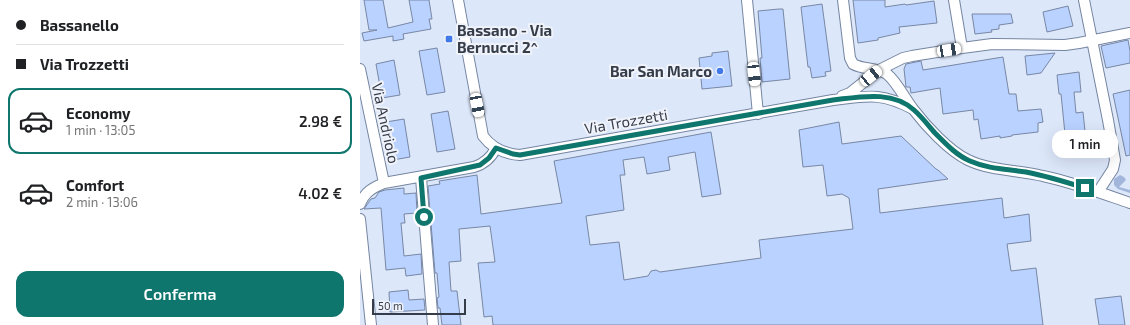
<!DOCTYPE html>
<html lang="it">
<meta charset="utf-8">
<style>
:root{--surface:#fff;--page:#f2f2f2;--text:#202124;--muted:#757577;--line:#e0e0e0;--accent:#0f766e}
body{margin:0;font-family:"Exo 2",sans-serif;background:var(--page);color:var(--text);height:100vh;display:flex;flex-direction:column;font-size:15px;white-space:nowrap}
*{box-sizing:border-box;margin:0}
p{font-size:13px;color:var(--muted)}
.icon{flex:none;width:22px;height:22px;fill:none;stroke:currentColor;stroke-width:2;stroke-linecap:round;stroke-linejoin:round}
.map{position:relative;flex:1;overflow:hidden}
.sheet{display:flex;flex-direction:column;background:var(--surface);width:360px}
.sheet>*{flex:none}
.hud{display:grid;align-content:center;height:88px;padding:0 16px;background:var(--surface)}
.scale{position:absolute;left:12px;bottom:10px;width:94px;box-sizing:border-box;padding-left:4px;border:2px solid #363d4a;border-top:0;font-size:11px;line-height:14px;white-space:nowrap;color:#363d4a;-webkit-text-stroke:3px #f0f3fa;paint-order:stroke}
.end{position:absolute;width:18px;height:18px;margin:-9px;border:5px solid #0f766e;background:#fff;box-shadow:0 0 0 2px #fff}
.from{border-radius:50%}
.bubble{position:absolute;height:28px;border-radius:12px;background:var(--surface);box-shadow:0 4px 16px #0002;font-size:13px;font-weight:600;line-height:28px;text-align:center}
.car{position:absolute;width:12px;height:24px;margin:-12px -6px;border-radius:5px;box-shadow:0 0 3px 1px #0007;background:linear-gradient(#fff 24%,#345 0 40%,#fff 0 76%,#345 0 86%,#fff 0)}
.hud b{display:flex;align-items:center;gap:14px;height:38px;font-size:15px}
.hud b+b{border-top:1px solid var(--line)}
.hud i{width:10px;height:10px;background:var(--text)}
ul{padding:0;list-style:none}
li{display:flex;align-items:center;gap:12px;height:66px;margin:0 8px 6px;padding:0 8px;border:2px solid transparent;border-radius:12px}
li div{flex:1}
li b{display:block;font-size:15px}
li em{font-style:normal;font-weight:600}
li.active{border-color:var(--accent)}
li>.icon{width:36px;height:36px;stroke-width:1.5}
.primary-button{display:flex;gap:8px;margin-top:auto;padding:8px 16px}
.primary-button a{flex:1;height:46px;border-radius:12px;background:var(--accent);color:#fff;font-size:16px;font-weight:600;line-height:46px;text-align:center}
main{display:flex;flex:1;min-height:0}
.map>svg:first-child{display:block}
.grass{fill:#a2b6db}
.building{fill:#b9d2ff;stroke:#7887a4}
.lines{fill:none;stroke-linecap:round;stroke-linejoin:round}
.minor-casing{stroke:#7585a1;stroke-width:12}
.minor{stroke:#fff;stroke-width:10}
.route{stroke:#0f766e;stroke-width:5}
.poi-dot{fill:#4279ea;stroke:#f0f3fa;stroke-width:1.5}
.labels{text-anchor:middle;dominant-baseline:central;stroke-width:4;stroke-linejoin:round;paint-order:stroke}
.poi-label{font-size:15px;font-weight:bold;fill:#363d4a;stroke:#f0f3fa;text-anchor:start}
.street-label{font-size:15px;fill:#363d4a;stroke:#f0f3fa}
</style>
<main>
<section class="sheet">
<div class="hud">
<b><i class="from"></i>Bassanello</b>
<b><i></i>Via Trozzetti</b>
</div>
<ul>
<li class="active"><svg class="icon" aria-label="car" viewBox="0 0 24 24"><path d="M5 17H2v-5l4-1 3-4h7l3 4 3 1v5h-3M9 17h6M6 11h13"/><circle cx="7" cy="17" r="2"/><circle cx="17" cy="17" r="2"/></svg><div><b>Economy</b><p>1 min · 13:05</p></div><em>2.98 €</em></li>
<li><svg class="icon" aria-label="car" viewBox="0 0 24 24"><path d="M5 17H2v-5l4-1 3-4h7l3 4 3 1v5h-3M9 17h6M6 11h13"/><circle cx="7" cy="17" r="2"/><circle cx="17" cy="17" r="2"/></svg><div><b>Comfort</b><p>2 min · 13:06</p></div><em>4.02 €</em></li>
</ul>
<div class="primary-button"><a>Conferma</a></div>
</section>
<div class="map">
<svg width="770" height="325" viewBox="0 0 770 325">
<rect width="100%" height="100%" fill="#dce7fa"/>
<!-- grass -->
<path class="grass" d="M760,175l4,2 2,3 -7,7 11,3v3l-12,-4 -4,-4v-6z"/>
<!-- building -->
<path class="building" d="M4,0h19l5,28 25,-6 -4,-22h20l3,19h-3l2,10 -28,5 1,5 -11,2v-5l-29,5 -2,-8 15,-3h-8z
M493,0h32v7l20,-3 1,1 28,-4 3,22 -38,4 1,6 -22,5v2l-20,3z
M462,4l9,67 -6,1 1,4 -14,2 -2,-11h-2l-7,-60z
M708,6l5,20 -26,6 -4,-20z
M419,9h4l7,70 -28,3 -2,-24h2l-4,-47z
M612,14h39l2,9 -14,2v4l-8,1 1,2 -17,2z
M768,40l2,11v12l-24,5 -5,-22z
M77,48l8,44 -18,3 -8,-44z
M368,51l4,35 -30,3 -3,-31 13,-2v-3z
M695,53l-14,20 -14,2 -2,-19z
M643,57l6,37h7l2,17 23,-2 2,13 -5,1v9l-26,3v1l-12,2v-2l-19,3 -3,-20 -4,1 -1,-10 -30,4 -3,-26 -29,5 -1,-6h-4l-2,-18 2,-5 15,-3 2,9z
M34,60l6,35 -18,3 -6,-34z
M719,72l2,20h-7l2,21 7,-1 2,19 -20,3 -4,-40h-2l-2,-19z
M770,90v65l-4,1 -13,-62z
M88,111l7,38 -18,3 -6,-38z
M44,119l6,38 -17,3 -7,-38z
M479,122l3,22 59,-8 35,33 2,1 10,9 -70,10 2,24 122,-15 2,20 25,-4 2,27 -24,3 4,27 25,-3 7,57h-550l-1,-9 -8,1 -6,-54 17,-1 -5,-36 -31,3 2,32 -12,1 2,29h6l4,34h-19l-2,-17h-2l-1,-10 2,-1 -2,-24h-2l-7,-87 12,-2 -1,-3 38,-6 4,39 81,-11 -8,-42 157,-29 10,62 -19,3 -7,-45 -27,5 2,13 -23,4 -3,-17 -21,3 2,15h-5l4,35 -38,6 4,29 29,-3 5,38 24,-4 3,-5 5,-1 4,2 101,-14 -2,-18 94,-11 -4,-31 -7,-4 -15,2 -4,-31 -20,2 -4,-37z
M44,188v6l12,-1 1,20 -13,1 1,9h-4l3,33 17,-2 1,20 -16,2 -1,-8 -19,2 -5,-62 -17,1 7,-10 4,-1 4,-6 6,-2z
M48,290l1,10 15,-1 1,11 -35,2 -1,-20z
M761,296l4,29h-26l-4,-26z"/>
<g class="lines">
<!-- minor casing -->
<g class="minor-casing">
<path id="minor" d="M98,0l25,136c9,12 22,18 37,19l313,-55c35,-4 48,-8 80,9
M387,0l11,114
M483,0l7,58 3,6c10,6 24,3 34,10 10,8 18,25 26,35 13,17 36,42 55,51 23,11 51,10 75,16 29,6 58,17 87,27
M594,0l8,48
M724,0l24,120 7,40 -2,9 -15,23
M0,69l24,114
M482,96l8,-3 29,-23 24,-12 9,-2 50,-8 30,-4 73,1 14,-2 51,-10
M61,178l12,147
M0,204c5,-12 12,-16 24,-21l90,-16c10,-3 17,-9 22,-19
M0,219l11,106"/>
</g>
<!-- minor -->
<use href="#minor" class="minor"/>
</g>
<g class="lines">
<!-- route -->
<path class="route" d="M64,217l-3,-39 59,-13 9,-7 7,-10 17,6 7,1 313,-55c27,-3 59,-10 81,10 8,7 14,15 21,23 10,10 21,22 35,28 18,8 37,8 56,11 20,4 40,10 59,16"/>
</g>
<!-- markers -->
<g class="poi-dot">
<rect x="85" y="35" width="8" height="8" rx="2"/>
<circle cx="360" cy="71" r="4"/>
</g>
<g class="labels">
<!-- poi labels -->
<g class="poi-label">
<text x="97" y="30">Bassano - Via<tspan x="97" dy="17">Bernucci 2^</tspan></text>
<text x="352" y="71" text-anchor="end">Bar San Marco</text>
</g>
<!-- street labels -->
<g class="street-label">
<text transform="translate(266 121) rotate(-10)">Via Trozzetti</text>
<text transform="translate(26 123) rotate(78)">Via Andriolo</text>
</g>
</g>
</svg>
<div class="scale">50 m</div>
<i class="end from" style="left:64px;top:217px"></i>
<i class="end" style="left:725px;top:188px"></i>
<div class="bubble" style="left:692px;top:130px;width:66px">1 min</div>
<i class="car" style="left:589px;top:50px;rotate:81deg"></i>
<i class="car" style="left:394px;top:74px;rotate:174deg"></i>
<i class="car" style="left:511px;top:76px;rotate:51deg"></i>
<i class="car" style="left:117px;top:105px;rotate:169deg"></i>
</div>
</main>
